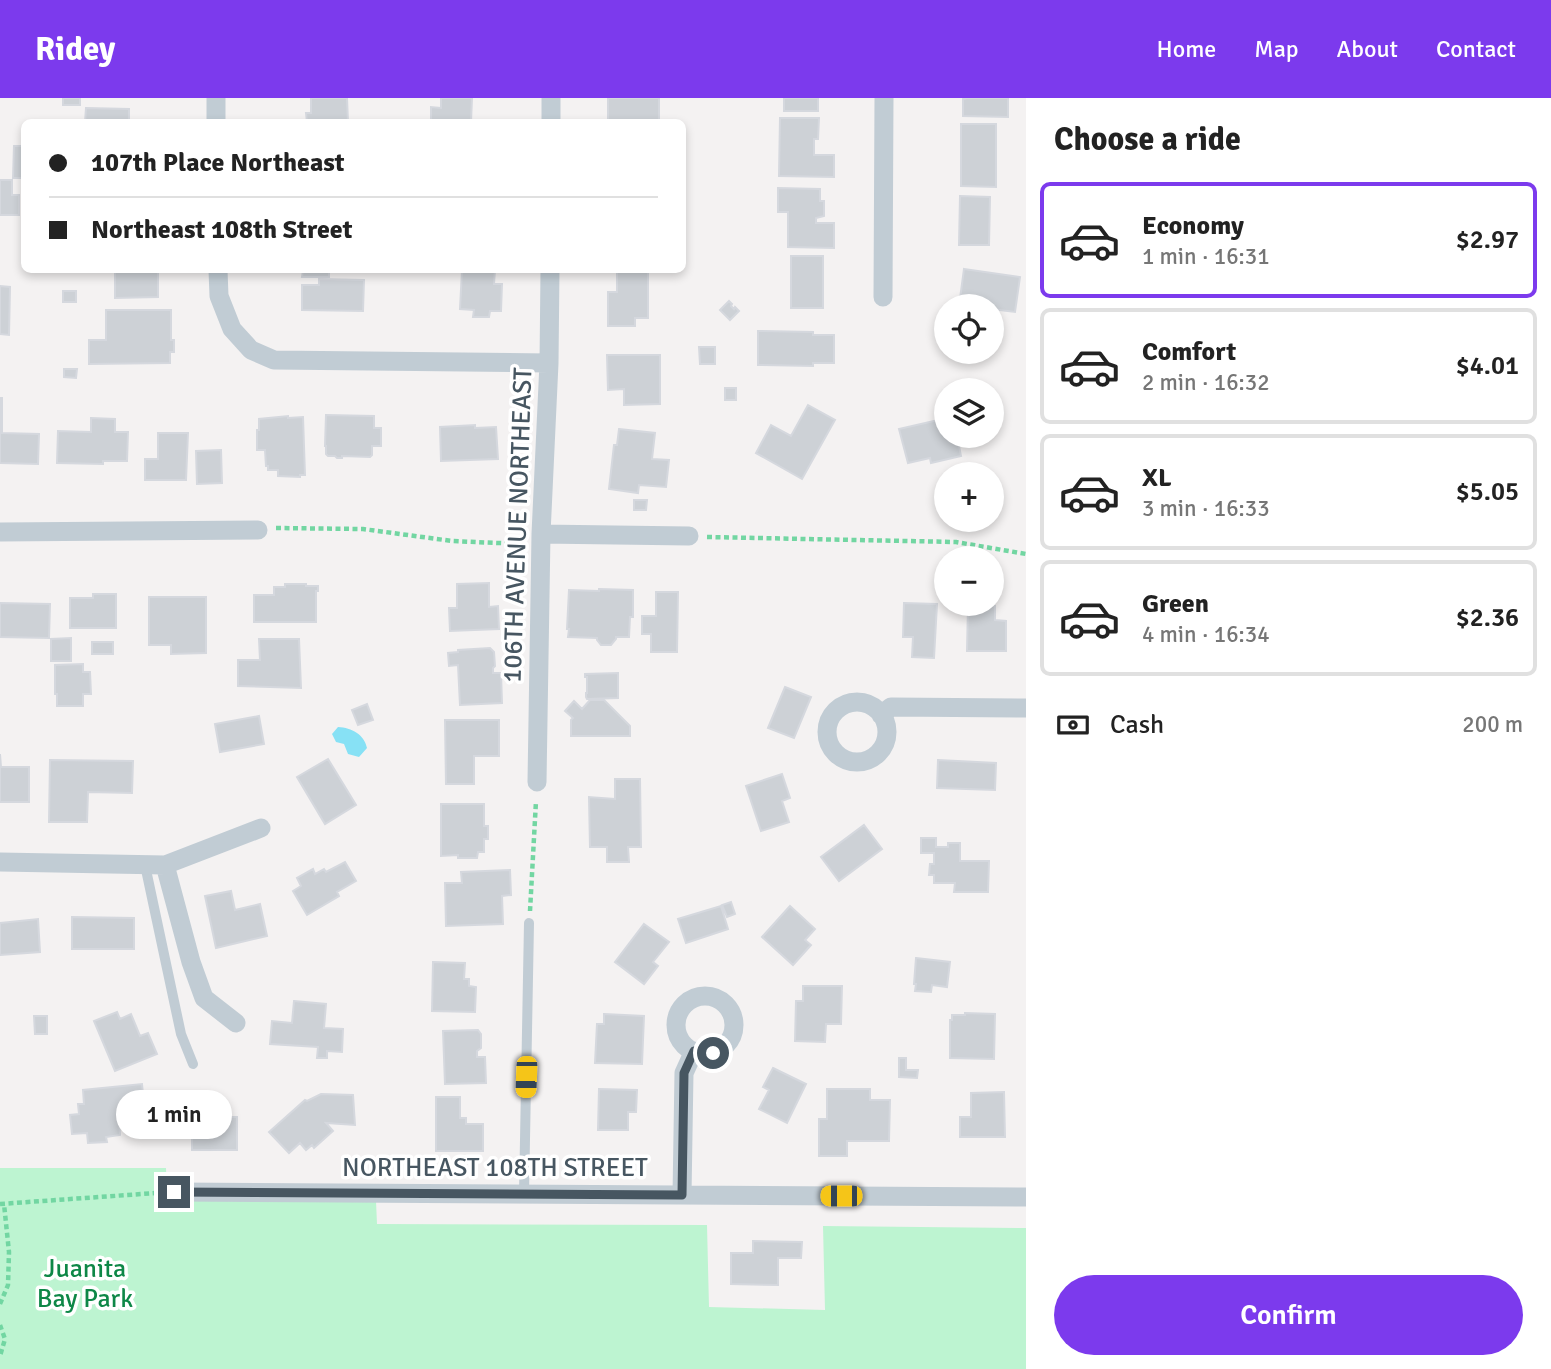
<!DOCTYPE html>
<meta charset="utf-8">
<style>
:root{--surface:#fff;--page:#f6f6f6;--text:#222;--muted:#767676;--line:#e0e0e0;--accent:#7c3aed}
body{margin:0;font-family:Signika,sans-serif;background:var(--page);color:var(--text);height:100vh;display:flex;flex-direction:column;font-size:26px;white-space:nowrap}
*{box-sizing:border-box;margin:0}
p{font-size:23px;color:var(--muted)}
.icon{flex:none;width:38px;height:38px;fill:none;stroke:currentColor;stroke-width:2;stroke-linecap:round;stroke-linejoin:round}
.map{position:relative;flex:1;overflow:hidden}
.drawer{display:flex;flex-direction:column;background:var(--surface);width:525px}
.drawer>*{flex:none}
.guide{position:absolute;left:21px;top:21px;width:665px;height:154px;border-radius:10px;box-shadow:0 4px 10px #0003;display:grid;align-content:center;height:154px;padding:0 28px;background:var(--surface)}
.controls{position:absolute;left:934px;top:196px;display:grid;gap:14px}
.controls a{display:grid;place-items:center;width:70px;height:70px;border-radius:50%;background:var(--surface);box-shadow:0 4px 10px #0003;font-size:35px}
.end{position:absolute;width:32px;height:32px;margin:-16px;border:9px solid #475661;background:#fff;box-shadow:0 0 0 4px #fff}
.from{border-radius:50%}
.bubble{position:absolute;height:49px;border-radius:24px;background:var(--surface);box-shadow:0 4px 10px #0003;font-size:23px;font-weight:600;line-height:49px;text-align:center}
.car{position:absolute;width:21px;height:42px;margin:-21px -10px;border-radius:9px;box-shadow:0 0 5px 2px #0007;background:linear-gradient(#f5c518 24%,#345 0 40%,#f5c518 0 76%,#345 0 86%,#f5c518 0)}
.guide b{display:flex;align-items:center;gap:24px;height:66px;font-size:26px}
.guide b+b{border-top:2px solid var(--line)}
.guide i{width:18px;height:18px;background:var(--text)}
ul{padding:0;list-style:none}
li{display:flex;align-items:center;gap:21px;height:116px;margin:0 14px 10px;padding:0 14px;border:4px solid var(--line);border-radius:10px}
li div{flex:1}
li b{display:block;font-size:26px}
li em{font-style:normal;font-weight:600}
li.selected{border-color:var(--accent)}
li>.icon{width:63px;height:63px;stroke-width:1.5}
h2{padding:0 28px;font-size:32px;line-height:84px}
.pay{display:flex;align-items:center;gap:18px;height:77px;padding:0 28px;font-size:26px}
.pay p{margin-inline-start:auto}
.action{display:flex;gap:14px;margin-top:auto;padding:14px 28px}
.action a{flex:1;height:80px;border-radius:42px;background:var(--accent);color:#fff;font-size:28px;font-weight:600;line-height:80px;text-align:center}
header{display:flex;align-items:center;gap:42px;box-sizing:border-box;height:98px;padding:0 35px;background:var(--accent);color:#fff}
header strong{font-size:33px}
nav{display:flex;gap:38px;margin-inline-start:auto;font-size:24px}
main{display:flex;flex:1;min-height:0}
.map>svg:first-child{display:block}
.green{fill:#bdf4d1}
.water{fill:#87e1f5}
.building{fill:#cdd1d6;stroke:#d5d8de;stroke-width:2}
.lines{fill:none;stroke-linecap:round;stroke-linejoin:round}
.path{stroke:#72d6a2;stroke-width:4.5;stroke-dasharray:5 3.5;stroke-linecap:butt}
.service{stroke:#c1ccd4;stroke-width:10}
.minor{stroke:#c1ccd4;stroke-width:19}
.route{stroke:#475661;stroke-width:9}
.labels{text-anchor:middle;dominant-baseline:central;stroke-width:7;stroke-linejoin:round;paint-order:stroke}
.street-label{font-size:26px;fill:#475661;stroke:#fff}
.park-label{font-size:26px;fill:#0e8747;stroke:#fff}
</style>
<header>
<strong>Ridey</strong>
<nav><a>Home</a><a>Map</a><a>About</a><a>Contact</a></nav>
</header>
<main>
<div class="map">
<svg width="1026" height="1271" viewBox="0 0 1026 1271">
<rect width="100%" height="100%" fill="#f4f2f2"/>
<!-- green -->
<path class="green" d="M0,1070h166l1,33h209l1,23 330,1 2,82 116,3 -2,-84 203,2v141h-1026z"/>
<!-- water -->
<path class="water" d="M338,629c14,1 26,7 29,21l-8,9 -11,-3 -4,-10 -8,-2 -4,-8z"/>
<!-- building -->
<path class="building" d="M63,0h17v7h-17z
M311,0h36l1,24h-41l-1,-9h5z
M441,0h31l-1,24h-40v-15l10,1z
M608,0h51v23h8v1h-59z
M784,0h34v13h-34z
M967,0h41v19l-45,-1v-17z
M86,10l43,1v13h-44z
M780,20h39l-1,21h-4v16h20v22l-55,-1z
M961,26h35v63l-35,-1z
M14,48h10v32h-11z
M0,82h12v15h7v20h-19z
M778,90l42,1v12h4v15l-8,2v5h18v25l-46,-1v-35h-10z
M960,98l30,1 -1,48h-30z
M791,158h32v52h-32z
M964,171l56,8 -5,35 -23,-3v-3h-33z
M115,172h43v27l-43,1z
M303,172h26v7h-27z
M462,172h33l-1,14h8l-1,27h-11l-1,6h-16l1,-7 -14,-1z
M617,172h31v48h-13v8h-27v-34h9z
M319,181l45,1 -1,31 -61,-1v-25h17z
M0,188l10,1 -1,48 -9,-1z
M63,193h13v11h-13z
M729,203l3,3 -1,2 3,3 1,-2 4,4 -9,9 -10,-10z
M106,212h65v30h3v12h-4v11l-81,1v-24h17z
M758,233l55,1v3h21v28h-21v3l-55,-1z
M699,249h16v17h-15z
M607,257h53v49l-36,1v-16l-16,1z
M64,271h13l-1,9 -12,-1z
M725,290h11v12h-11z
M0,300h2v35l37,1 -1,30 -38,-1z
M808,307l27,15 -33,59 -46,-26 15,-28 20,11z
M326,317l48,1v12h7v18h-9v9l-2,2 -28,-1v2h-5l-2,-2h-7l-2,-2v-8h-1z
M288,318v2l15,-1 2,58h-5v2l-22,-1v-6h-10v-4h-2l-1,-16h-8v-20h2v-11z
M91,320l24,1v13h13l-1,29h-24v3l-46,-1 1,-32 33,1z
M947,320v18h10l4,20 -30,7 -1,-5 -22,5 -9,-34z
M475,327v3l21,-1 2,32 -57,2 -1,-34z
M619,331l36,4 -3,26 17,1 -3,27 -27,-2 -1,8 -29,-4 5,-44h3z
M158,335h30l-2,47h-41v-21h13z
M221,352l1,33 -25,1 -1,-33z
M634,402h13l-1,10h-12z
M489,485v24l9,-1 1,23 -49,2 -1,-23h8v-24z
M285,486h21v2h12v5h-2v31h-62v-27h20v-8h11z
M599,491l34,1v27h-3l-1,20h-13v2l-5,6h-10l-4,-5v-2l-29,-1 1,-8h-2l2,-39 30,1z
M656,494h22l-1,60h-26v-18h-9v-18h14z
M93,496h23v34h-46v-30h23z
M149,499h57v56l-35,1v-9h-22z
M0,505l50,1 -1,34 -49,-1z
M904,505l33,1 -3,54 -22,-1 1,-20h-10z
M968,507l27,1v14l11,1v30h-39z
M71,540v23h-20v-22z
M259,541h40l2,49 -63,-2v-26h22z
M92,544h21v12h-21z
M490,550l4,4 1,14 -2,2v5h8l1,30 -42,2 -2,-40 -9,1 -1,-13 10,-1v-2z
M83,566v8h7l1,22h-8v12h-26v-12h-2v-29z
M618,575v25l-31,1 -1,-2v-4h1v-16h-2v-3z
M785,589l26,10 -17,41 -26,-10z
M590,602h14l26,26v10h-59v-16l2,-2 -8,-7 9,-10 8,8z
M367,606l6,16 -15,5 -6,-15z
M259,618l5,28 -44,8 -5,-28z
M445,622h54v36h-25v28h-28z
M0,656l1,13h28v35h-29z
M328,661l28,46 -31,19 -28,-47z
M50,662l83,1 -1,32 -44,-1 -1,30h-38z
M938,662l58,3 -1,27 -58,-2z
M782,676l8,24 -8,3 7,21 -28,9 -15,-45z
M615,681h25l1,68h-13l1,15h-22v-15h-17l-1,-50 26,2z
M441,706h43v22h4v13h-4v13h-6l-1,6h-19v-3l-17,1z
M864,727l18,24 -43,32 -18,-24z
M921,740h15v9h12v-4h12v18h29l-1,31h-34l1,-9h-21v-8h-5l1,-11h4v-11h-13z
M345,764l11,19 -19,11 2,4 -32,19 -14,-24 8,-5 -4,-8 16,-9 2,5 9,-5 2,3z
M510,772l1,25 -9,1 1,28 -57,2 -1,-43h17l-1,-11z
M231,793l4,19 25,-6 7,32 -51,12 -11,-52z
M731,804l4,12 -8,3 -5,-12z
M721,808l7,23 -42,14 -8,-24z
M790,808l25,23 -10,11 6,5 -18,20 -31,-28z
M72,819l62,1v31h-62z
M38,821l2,33 -40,3v-32z
M644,826l25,18 -16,20 5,4 -14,18 -29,-22z
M916,860l34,4 -3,25 -15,-2 -1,7 -16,-1 1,-7h-2z
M433,864l32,1 -1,16h5v7l7,1 -1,25 -43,-1z
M803,888h39l-1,38h-15l-1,18 -30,-1 1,-40h7z
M294,903l32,3 -2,24 19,1 -1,23 -15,-1v7h-10l1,-11 -48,-3 2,-23 20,2z
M117,914l3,7 11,-5 9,22 8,-3 9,21 -42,17 -21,-50z
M965,915l30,1 -1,45 -44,-1v-38h2v-5h13z
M604,916l40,2 -2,48 -47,-1 2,-39h7z
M34,918h13v18h-12z
M478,932l3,4v14l-4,3v6h8l1,26 -41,1 -2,-53z
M899,960h7v12h12l-1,8 -18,-1z
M773,970l33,16 -19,39 -28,-14 10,-19 -6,-3z
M142,986l3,31 -26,2 1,18 -14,2 1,5 -19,1 -1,-10 -15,1 -2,-19 9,-1 -1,-10h6l-1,-14z
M599,991l38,1 -1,22h-8v18h-30z
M827,991h43v11h20l-1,41h-42v15h-28v-37h8z
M1004,994l1,45h-45v-20h11v-24z
M321,996l32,1 2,30 -29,-2 7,8 -19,17 -2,-3 -6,5 -6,-7 -11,10 -20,-21 36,-32 2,1z
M436,999h24v21h6v6h17v27h-47z
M192,1006h24v8h8v5h13v33h-45z
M753,1143l49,1 -1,16h-23v27l-47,-1v-31h22z"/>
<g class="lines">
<!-- path -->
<path class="path" d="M276,430l87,1 89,12 70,3
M707,439l249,5 70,12
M530,813l6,-110
M0,1106l156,-11
M0,1206l8,-19 1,-33 -5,-48
M0,1227l5,14 -5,17"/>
<!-- service -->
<path class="service" d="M145,767l36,169 12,30
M524,1096l5,-271"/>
<!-- minor -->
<path class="minor" d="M216,24v-24
M551,24v-24
M218,172l1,26 13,33 19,21 23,10 275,3
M883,199l1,-199
M0,434l258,-2
M541,436l148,2
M827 634a30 30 0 1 1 60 0a30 30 0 1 1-60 0Z
M881,617l10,-8 135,1
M537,684l4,-248 8,-171 1,-93
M0,764l165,3 96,-37
M165,767l26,97 13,36 32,25
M676 927a29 29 0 1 1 58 0a29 29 0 1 1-58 0Z
M174,1094l852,5
M682,1097l2,-122 10,-22"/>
</g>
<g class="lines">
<!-- route -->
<path class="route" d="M174,1094l508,3 2,-122 10,-22 10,3 9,-1"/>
</g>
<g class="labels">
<!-- street labels -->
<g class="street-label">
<text transform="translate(518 427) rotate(-88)">106TH AVENUE NORTHEAST</text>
<text x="495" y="1070">NORTHEAST 108TH STREET</text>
</g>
<!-- park labels -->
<g class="park-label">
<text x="85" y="1171">Juanita<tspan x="85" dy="30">Bay Park</tspan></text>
</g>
</g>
</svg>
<div class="controls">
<a><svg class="icon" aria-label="locate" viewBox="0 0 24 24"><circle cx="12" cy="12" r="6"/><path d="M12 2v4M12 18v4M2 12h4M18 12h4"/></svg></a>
<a><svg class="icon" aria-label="layers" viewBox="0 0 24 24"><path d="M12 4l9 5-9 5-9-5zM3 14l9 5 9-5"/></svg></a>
<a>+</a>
<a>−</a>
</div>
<i class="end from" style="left:713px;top:955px"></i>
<i class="end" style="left:174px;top:1094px"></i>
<div class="bubble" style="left:116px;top:992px;width:116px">1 min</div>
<i class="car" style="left:526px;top:979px;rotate:182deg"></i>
<i class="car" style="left:841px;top:1098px;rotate:270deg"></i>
<div class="guide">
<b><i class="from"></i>107th Place Northeast</b>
<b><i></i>Northeast 108th Street</b>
</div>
</div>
<section class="drawer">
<h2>Choose a ride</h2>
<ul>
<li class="selected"><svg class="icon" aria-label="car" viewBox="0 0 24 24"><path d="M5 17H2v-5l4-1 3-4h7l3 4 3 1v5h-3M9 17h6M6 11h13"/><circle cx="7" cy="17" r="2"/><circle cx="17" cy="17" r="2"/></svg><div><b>Economy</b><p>1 min · 16:31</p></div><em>$2.97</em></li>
<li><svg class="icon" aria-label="car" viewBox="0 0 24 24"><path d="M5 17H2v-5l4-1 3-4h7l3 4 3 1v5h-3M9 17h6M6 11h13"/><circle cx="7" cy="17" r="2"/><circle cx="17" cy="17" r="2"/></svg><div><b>Comfort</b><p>2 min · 16:32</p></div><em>$4.01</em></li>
<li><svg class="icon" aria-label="car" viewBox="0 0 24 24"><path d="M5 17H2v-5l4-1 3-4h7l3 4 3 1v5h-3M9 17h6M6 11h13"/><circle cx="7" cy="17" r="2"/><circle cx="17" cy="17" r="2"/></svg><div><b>XL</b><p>3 min · 16:33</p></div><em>$5.05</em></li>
<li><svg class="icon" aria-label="car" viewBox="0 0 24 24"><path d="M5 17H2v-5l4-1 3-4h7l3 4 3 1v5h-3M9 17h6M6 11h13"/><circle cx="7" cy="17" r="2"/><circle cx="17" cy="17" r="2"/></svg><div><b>Green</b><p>4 min · 16:34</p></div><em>$2.36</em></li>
</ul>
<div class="pay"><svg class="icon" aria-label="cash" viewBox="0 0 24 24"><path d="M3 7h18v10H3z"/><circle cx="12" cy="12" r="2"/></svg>Cash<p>200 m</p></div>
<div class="action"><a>Confirm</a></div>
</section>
</main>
